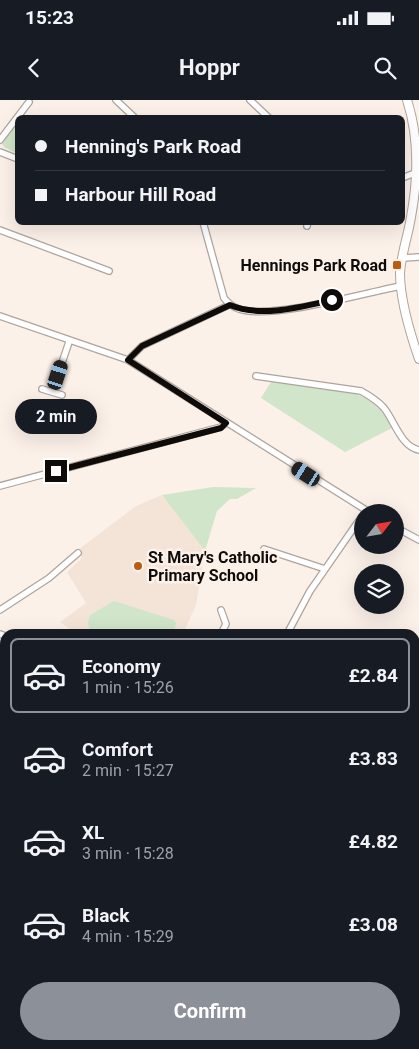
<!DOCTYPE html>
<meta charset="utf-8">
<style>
:root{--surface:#171b24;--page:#20242c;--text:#f1f3f6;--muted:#9ea1a6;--line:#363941;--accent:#8c9099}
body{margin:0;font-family:Roboto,sans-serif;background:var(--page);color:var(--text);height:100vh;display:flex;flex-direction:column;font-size:19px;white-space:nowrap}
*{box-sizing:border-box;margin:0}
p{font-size:16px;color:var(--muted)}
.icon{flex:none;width:28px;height:28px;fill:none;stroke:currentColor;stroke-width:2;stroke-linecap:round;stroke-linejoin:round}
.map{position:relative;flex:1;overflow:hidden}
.drawer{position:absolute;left:0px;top:529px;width:420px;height:421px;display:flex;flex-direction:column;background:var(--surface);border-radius:15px 15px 0 0;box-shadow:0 5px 20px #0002}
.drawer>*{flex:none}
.hud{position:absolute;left:15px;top:15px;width:390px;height:110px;border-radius:8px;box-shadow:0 5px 20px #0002;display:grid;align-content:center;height:110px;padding:0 20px;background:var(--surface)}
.needle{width:32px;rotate:59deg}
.controls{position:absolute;left:354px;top:404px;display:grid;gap:10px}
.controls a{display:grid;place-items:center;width:50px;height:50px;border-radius:50%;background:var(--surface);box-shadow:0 5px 20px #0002;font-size:25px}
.end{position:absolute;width:22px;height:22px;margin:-11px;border:6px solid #0f0b09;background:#fff;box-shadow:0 0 0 2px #fff}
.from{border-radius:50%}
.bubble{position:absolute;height:35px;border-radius:18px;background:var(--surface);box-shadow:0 5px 20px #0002;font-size:16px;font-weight:700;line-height:35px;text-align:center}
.car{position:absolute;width:15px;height:30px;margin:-15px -8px;border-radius:6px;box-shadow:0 0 4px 1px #0007;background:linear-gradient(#222 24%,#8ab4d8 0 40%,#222 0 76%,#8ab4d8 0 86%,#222 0)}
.hud b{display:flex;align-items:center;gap:18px;height:48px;font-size:19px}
.hud b+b{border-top:1px solid var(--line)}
.hud i{width:12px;height:12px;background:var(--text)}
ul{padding:9px 0 0;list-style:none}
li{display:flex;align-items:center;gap:15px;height:75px;margin:0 10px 8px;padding:0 10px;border:2px solid transparent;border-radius:8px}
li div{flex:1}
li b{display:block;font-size:19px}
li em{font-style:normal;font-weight:700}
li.on{border-color:var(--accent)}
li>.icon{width:45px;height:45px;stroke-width:1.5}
.button{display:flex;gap:10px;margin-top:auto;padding:10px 20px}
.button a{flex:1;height:58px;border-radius:30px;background:var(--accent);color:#fff;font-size:20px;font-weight:700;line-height:58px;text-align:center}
.status{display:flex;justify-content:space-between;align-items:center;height:35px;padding:0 25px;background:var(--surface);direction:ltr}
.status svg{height:14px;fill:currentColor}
header{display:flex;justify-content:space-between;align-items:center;height:65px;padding:0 20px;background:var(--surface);font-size:22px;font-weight:700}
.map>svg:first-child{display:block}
.built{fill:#f4e3d7}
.green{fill:#d1e5ca}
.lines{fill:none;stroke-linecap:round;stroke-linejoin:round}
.street-casing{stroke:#aea49d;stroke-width:8}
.secondary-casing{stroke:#aea49d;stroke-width:10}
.street{stroke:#fff;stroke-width:5.5}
.secondary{stroke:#fff;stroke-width:8}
.route{stroke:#0f0b09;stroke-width:6}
.poi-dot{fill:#ba5c11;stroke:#fcf1e9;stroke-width:2}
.labels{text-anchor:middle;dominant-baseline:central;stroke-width:5;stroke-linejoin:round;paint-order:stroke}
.poi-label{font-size:16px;font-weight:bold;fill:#0f0b09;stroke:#fcf1e9;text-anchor:end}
</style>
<div class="status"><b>15:23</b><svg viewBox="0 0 49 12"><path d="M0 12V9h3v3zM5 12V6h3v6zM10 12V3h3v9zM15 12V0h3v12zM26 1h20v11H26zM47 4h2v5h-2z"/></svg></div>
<header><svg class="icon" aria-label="back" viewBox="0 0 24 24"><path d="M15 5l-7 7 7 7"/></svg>Hoppr<svg class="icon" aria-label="search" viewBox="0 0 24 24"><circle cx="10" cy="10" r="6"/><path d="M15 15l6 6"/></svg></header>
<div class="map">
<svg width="419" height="949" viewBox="0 0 419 949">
<rect width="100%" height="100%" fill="#fcf1e9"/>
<!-- built -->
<path class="built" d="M162,395l43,56 -9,54 -13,29 -109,-2 -14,-10 26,-19 -19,-31 15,-14 -4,-5 1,-4 57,-43z
M415,728l4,7v111l-4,2z"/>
<!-- green -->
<path class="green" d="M17,21v33l-13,-7 -2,-3z
M271,282c42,5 102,-1 121,46l-47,24 -84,-54z
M213,387l43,1 -19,11h-7l-13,12 -12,40 -43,-56z
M114,501l60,19 2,3 -3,11h-82l-3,-11 2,-8z"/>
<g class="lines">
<!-- street casing -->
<g class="street-casing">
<path id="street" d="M116,0l19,18
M250,0l19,18
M0,40l29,-38
M0,52l18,7
M402,78l13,-5
M203,122l21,76c4,5 8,9 15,11 32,11 125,-16 162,-23
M307,126l1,-4
M0,130l109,41
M403,158l16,-1
M0,216l128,44 241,152
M128,260l14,-14 87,-41
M256,276l105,15c9,5 16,9 23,17 10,12 17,39 35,42
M42,289l20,6
M52,292l17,-50
M0,386l221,-59 5,-4
M395,427l24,13
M264,449l61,20
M0,510l49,-32 29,-25
M221,510l5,14 -5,10
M0,534l5,2
M287,534l23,-43 52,-75
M0,642l5,2
M415,682l4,-2
M0,813l5,-2
M0,918h5
M122,945l3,4
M372,949l1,-4"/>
</g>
<!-- secondary casing -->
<g class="secondary-casing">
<path id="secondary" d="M407,0c12,37 11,79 4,117 -3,19 -10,38 -11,56 0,28 10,60 19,86
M415,625l4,-2
M0,756l5,2
M415,926l4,1"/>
</g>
<!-- street -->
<use href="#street" class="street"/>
<!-- secondary -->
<use href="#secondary" class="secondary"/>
</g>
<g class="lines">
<!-- route -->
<path class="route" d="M56,371l165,-43 5,-5 -98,-63 14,-14 88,-41c30,13 71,2 102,-5"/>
</g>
<!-- markers -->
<g class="poi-dot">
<rect x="392" y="160" width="10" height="10" rx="2.5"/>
<circle cx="138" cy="466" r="5"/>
</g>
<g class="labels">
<!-- poi labels -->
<g class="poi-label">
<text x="387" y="165">Hennings Park Road</text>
<text x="148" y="457" text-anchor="start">St Mary's Catholic<tspan x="148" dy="18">Primary School</tspan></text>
</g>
</g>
</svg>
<div class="controls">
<a><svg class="needle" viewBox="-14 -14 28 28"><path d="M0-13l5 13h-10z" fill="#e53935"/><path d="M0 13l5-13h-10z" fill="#9ea1a6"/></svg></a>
<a><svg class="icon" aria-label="layers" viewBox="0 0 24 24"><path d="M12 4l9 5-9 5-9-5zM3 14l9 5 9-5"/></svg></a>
</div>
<i class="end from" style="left:332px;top:200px"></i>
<i class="end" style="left:56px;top:371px"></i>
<div class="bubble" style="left:15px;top:299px;width:82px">2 min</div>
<i class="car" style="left:58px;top:275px;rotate:18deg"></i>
<i class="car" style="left:306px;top:374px;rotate:303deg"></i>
<div class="hud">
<b><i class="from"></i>Henning's Park Road</b>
<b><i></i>Harbour Hill Road</b>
</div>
<section class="drawer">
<ul>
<li class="on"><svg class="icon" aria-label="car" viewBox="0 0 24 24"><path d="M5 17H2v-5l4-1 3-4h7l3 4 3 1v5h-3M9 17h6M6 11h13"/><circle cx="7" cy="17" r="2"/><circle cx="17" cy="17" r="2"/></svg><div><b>Economy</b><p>1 min · 15:26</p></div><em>£2.84</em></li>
<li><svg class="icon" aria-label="car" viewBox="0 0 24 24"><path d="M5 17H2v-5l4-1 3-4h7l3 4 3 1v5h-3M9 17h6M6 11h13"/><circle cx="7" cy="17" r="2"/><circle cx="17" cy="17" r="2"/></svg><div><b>Comfort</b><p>2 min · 15:27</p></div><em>£3.83</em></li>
<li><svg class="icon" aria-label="car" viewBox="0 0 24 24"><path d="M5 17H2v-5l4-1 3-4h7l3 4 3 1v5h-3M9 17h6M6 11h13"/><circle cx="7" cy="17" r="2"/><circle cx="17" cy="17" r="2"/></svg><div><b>XL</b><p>3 min · 15:28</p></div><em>£4.82</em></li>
<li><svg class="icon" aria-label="car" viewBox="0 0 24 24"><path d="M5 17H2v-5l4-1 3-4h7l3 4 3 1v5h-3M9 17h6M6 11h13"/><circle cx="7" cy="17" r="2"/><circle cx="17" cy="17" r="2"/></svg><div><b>Black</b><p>4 min · 15:29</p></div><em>£3.08</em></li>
</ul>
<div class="button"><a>Confirm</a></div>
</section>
</div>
